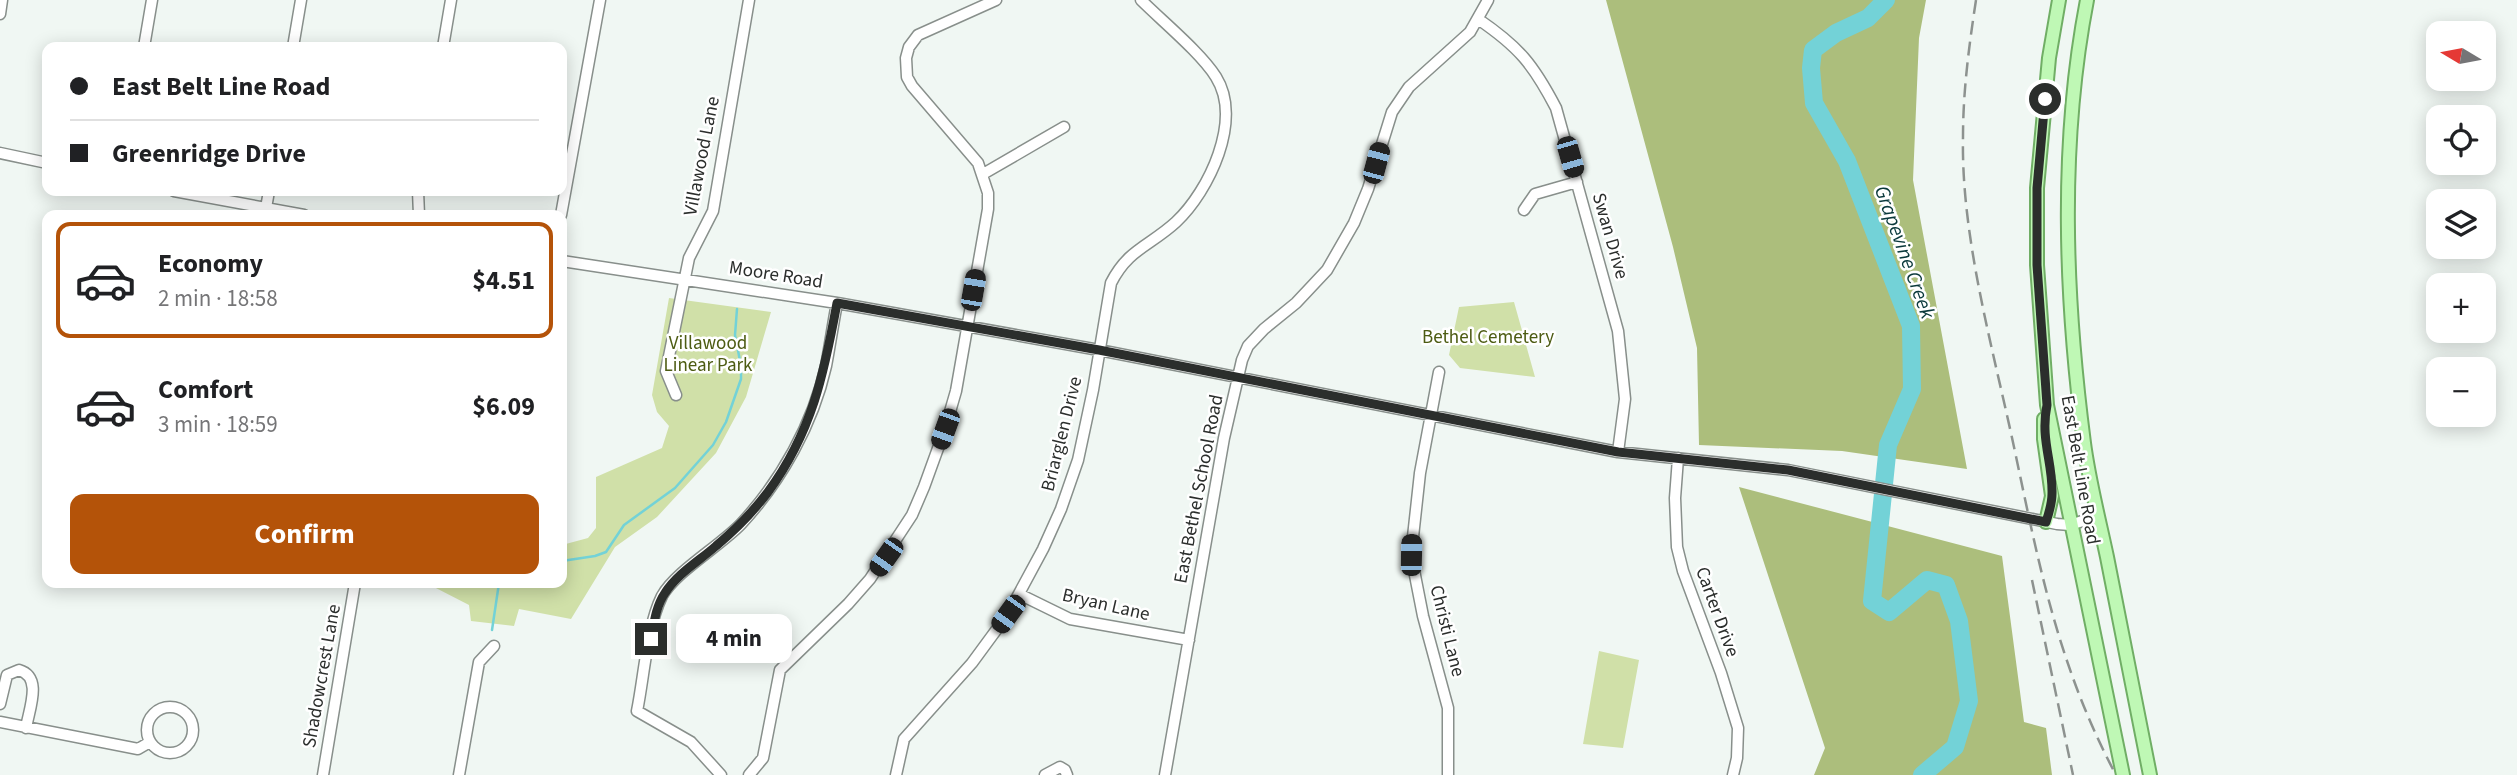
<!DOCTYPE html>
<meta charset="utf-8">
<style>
:root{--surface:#fff;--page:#f2f2f2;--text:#202124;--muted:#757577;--line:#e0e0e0;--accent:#b45309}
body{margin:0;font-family:"Source Sans 3",sans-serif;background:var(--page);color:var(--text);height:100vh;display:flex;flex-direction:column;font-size:26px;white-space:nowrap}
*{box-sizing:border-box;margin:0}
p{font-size:23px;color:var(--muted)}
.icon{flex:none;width:38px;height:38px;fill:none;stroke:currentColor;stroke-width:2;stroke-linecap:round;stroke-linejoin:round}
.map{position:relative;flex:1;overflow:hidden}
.sheet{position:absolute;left:42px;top:210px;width:525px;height:378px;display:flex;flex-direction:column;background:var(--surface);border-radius:14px;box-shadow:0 4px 18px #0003}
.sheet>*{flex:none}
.guide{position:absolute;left:42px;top:42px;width:525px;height:154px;border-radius:14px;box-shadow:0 4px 18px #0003;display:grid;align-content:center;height:154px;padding:0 28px;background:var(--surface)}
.needle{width:46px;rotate:280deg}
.tools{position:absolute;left:2426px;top:21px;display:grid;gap:14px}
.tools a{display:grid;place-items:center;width:70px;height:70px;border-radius:14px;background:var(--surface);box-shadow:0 4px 18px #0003;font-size:35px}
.end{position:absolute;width:32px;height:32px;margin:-16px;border:9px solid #2b2e2c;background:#fff;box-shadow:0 0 0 4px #fff}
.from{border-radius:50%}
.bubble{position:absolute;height:49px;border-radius:14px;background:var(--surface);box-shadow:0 4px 18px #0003;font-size:23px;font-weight:700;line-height:49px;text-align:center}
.car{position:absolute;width:21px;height:42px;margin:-21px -10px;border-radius:9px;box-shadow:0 0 5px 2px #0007;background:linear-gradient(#222 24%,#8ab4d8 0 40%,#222 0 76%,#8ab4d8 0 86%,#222 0)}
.guide b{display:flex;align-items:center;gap:24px;height:66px;font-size:26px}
.guide b+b{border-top:2px solid var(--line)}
.guide i{width:18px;height:18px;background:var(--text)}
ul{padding:12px 0 0;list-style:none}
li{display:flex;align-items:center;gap:21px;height:116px;margin:0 14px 10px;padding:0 14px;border:4px solid transparent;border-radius:14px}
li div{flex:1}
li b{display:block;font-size:26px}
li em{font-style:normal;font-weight:700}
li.selected{border-color:var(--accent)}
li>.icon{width:63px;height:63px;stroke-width:1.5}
.cta{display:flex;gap:14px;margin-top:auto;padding:14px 28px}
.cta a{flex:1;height:80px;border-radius:14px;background:var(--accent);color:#fff;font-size:28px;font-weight:700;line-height:80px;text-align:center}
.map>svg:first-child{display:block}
.green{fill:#d0e0a8}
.forest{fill:#acbe7c}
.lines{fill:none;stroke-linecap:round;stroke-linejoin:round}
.stream{stroke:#73d2d7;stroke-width:2.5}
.river{stroke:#73d2d7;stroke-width:18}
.minor-casing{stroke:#888f8b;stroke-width:13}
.major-casing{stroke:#70ae65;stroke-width:16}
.minor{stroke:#fff;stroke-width:10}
.major{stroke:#bff8b5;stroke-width:12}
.rail{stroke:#8d928f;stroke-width:2.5;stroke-dasharray:14 7;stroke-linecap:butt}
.route{stroke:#2b2e2c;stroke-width:9}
.labels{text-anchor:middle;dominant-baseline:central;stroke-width:5;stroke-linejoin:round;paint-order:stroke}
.street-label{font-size:19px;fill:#2b2e2c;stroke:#fff}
.park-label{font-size:19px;fill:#4d5c13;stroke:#fff}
.water-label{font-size:21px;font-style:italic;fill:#09383a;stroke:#fff}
</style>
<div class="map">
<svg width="2517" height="775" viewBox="0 0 2517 775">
<rect width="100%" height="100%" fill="#f0f7f3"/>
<!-- green -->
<path class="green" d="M669,298l102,14 -25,85 -30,56 -59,64 -42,30 -44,72 -52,-10 -5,17 -43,-5 -2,-16 -37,-19 -31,-3h161v-38l26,-7 8,-10v-51l66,-29 7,-22 -12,-14 -5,-17z
M1514,302l21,75 -75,-9 -11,-13 10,-48z
M1599,651l40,9 -16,88 -40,-4z"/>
<!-- forest -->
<path class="forest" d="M1606,0h320l-7,38 -6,142 54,289 -125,-18 -143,-6 -2,-97 -24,-101z
M1739,487l263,69 22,166 22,6 6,47h-238l11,-27z"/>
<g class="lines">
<!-- stream -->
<path class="stream" d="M562,561l33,-5 11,-4 18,-27 51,-37 38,-43 13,-23 15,-43v-13l-6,-31 2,-26
M492,630l7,-47"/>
<!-- river -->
<path class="river" d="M1886,0l-18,18 -32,15 -23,17 -2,18 3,35 33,58 64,165 1,63 -24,56 -16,156 17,11 38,-32 19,5 13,36 10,80 -14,46 -33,28"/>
<!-- minor casing -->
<g class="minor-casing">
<path id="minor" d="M0,14l2,-14
M1478,19c41,28 55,45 78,89l62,223 7,68 -7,53
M144,47l8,-47
M293,47l8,-47
M443,47l8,-47
M0,153l47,10
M983,174l81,-47
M174,191l130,24
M418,191l1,24
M266,208l3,-17
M1524,210l11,-16 42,-12
M561,215l39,-215
M562,261l275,42 262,47 519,102 170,18 269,54 13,1 28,-9
M1439,372l-19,101 -9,82 12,61 25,92v67
M676,395l-10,-24 23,-113 24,-47 36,-211
M1678,458l-3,40 2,49 6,24 38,102 17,55 -1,30 -4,17
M1019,594l51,25 119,21
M0,704l7,-29 12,-5c24,7 10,39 7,58
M147 730a23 23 0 1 1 46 0a23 23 0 1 1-46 0Z
M0,722l138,27 12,-7
M323,775l32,-192
M459,775l20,-113 15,-16
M721,775l-30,-33 -54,-31c7,-34 10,-85 25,-115 13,-24 58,-50 79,-72 40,-43 72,-100 85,-158 4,-21 7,-42 11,-63
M749,775l14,-17 17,-88 68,-66 22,-25 42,-64 12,-28 21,-58 11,-38 32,-182v-16l-10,-30 -66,-77 -5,-9 -1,-19 3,-11 9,-12 78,-35
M896,775l8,-36 68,-76 36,-49 35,-65 18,-40 17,-49 15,-70 18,-107c17,-34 39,-37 65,-61 33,-31 67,-102 40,-145 -15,-24 -54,-56 -75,-77
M1045,775l15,-8 5,3 2,5
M1165,775l59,-337 18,-78 6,-14 16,-17 32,-26 31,-33 27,-47 14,-34 24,-77 17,-25 61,-55 18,-32"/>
</g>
<!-- major casing -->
<g class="major-casing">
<path id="major" d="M2059,0l-10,58 -12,130v77l10,140 76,370
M2087,0c-28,145 -22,297 -3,443 5,38 15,76 23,114 14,73 29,145 43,218
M2044,419v20l8,57 -6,26"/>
</g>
<!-- minor -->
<use href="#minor" class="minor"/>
<!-- major -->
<use href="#major" class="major"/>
<!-- rail -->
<path class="rail" d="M1976,0c-7,46 -13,91 -13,137 -2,101 30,211 51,310 25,118 44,219 102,328
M2032,580l41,195"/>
</g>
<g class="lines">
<!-- route -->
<path class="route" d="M651,639c3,-16 5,-33 14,-46 12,-19 34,-32 51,-47 19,-16 37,-34 52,-54 44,-60 56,-118 69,-189l262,47 519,102 170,18 258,52c3,-9 6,-18 6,-28 1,-32 -12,-54 -5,-89l-10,-140v-77l8,-89"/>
</g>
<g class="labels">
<!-- street labels -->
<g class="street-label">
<text transform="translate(702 156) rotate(-79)">Villawood Lane</text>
<text transform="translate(1610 236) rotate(74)">Swan Drive</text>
<text transform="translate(776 275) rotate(9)">Moore Road</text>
<text transform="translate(1062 434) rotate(-76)">Briarglen Drive</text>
<text transform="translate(2080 470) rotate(80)">East Belt Line Road</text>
<text transform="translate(1199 489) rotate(-79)">East Bethel School Road</text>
<text transform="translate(1106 605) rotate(13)">Bryan Lane</text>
<text transform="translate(1717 612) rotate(70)">Carter Drive</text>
<text transform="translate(1447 631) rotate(76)">Christi Lane</text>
<text transform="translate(322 676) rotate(-80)">Shadowcrest Lane</text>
</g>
<!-- park labels -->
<g class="park-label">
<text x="1488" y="337">Bethel Cemetery</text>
<text x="708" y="343">Villawood<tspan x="708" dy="22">Linear Park</tspan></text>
</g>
<!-- water labels -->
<g class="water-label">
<text transform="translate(1905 252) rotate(70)">Grapevine Creek</text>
</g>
</g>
</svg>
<div class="tools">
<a><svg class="needle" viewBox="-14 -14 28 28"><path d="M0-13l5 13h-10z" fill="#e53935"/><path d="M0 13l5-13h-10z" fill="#757577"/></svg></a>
<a><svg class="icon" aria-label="locate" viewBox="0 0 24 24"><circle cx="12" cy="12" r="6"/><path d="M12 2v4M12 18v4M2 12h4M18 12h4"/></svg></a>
<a><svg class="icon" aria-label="layers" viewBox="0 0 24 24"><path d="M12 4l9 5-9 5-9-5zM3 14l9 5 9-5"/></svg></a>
<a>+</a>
<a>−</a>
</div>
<i class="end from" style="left:2045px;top:99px"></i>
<i class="end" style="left:651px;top:639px"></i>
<div class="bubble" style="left:676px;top:614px;width:116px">4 min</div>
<i class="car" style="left:1570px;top:157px;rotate:164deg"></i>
<i class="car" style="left:1376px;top:163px;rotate:15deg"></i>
<i class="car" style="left:973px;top:290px;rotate:10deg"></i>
<i class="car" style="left:945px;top:429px;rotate:200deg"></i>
<i class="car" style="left:1411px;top:555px;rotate:1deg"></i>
<i class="car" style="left:886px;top:557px;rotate:215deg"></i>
<i class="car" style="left:1008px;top:614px;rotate:216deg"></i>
<div class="guide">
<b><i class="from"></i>East Belt Line Road</b>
<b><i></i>Greenridge Drive</b>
</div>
<section class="sheet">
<ul>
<li class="selected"><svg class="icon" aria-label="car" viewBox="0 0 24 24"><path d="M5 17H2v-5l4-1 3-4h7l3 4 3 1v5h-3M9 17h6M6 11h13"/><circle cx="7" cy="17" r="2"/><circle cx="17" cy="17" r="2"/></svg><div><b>Economy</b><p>2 min · 18:58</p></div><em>$4.51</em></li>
<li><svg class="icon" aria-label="car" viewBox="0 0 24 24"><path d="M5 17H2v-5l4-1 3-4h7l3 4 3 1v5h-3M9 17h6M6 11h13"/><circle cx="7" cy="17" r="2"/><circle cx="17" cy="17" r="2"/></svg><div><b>Comfort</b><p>3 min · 18:59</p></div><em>$6.09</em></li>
</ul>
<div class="cta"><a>Confirm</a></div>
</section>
</div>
